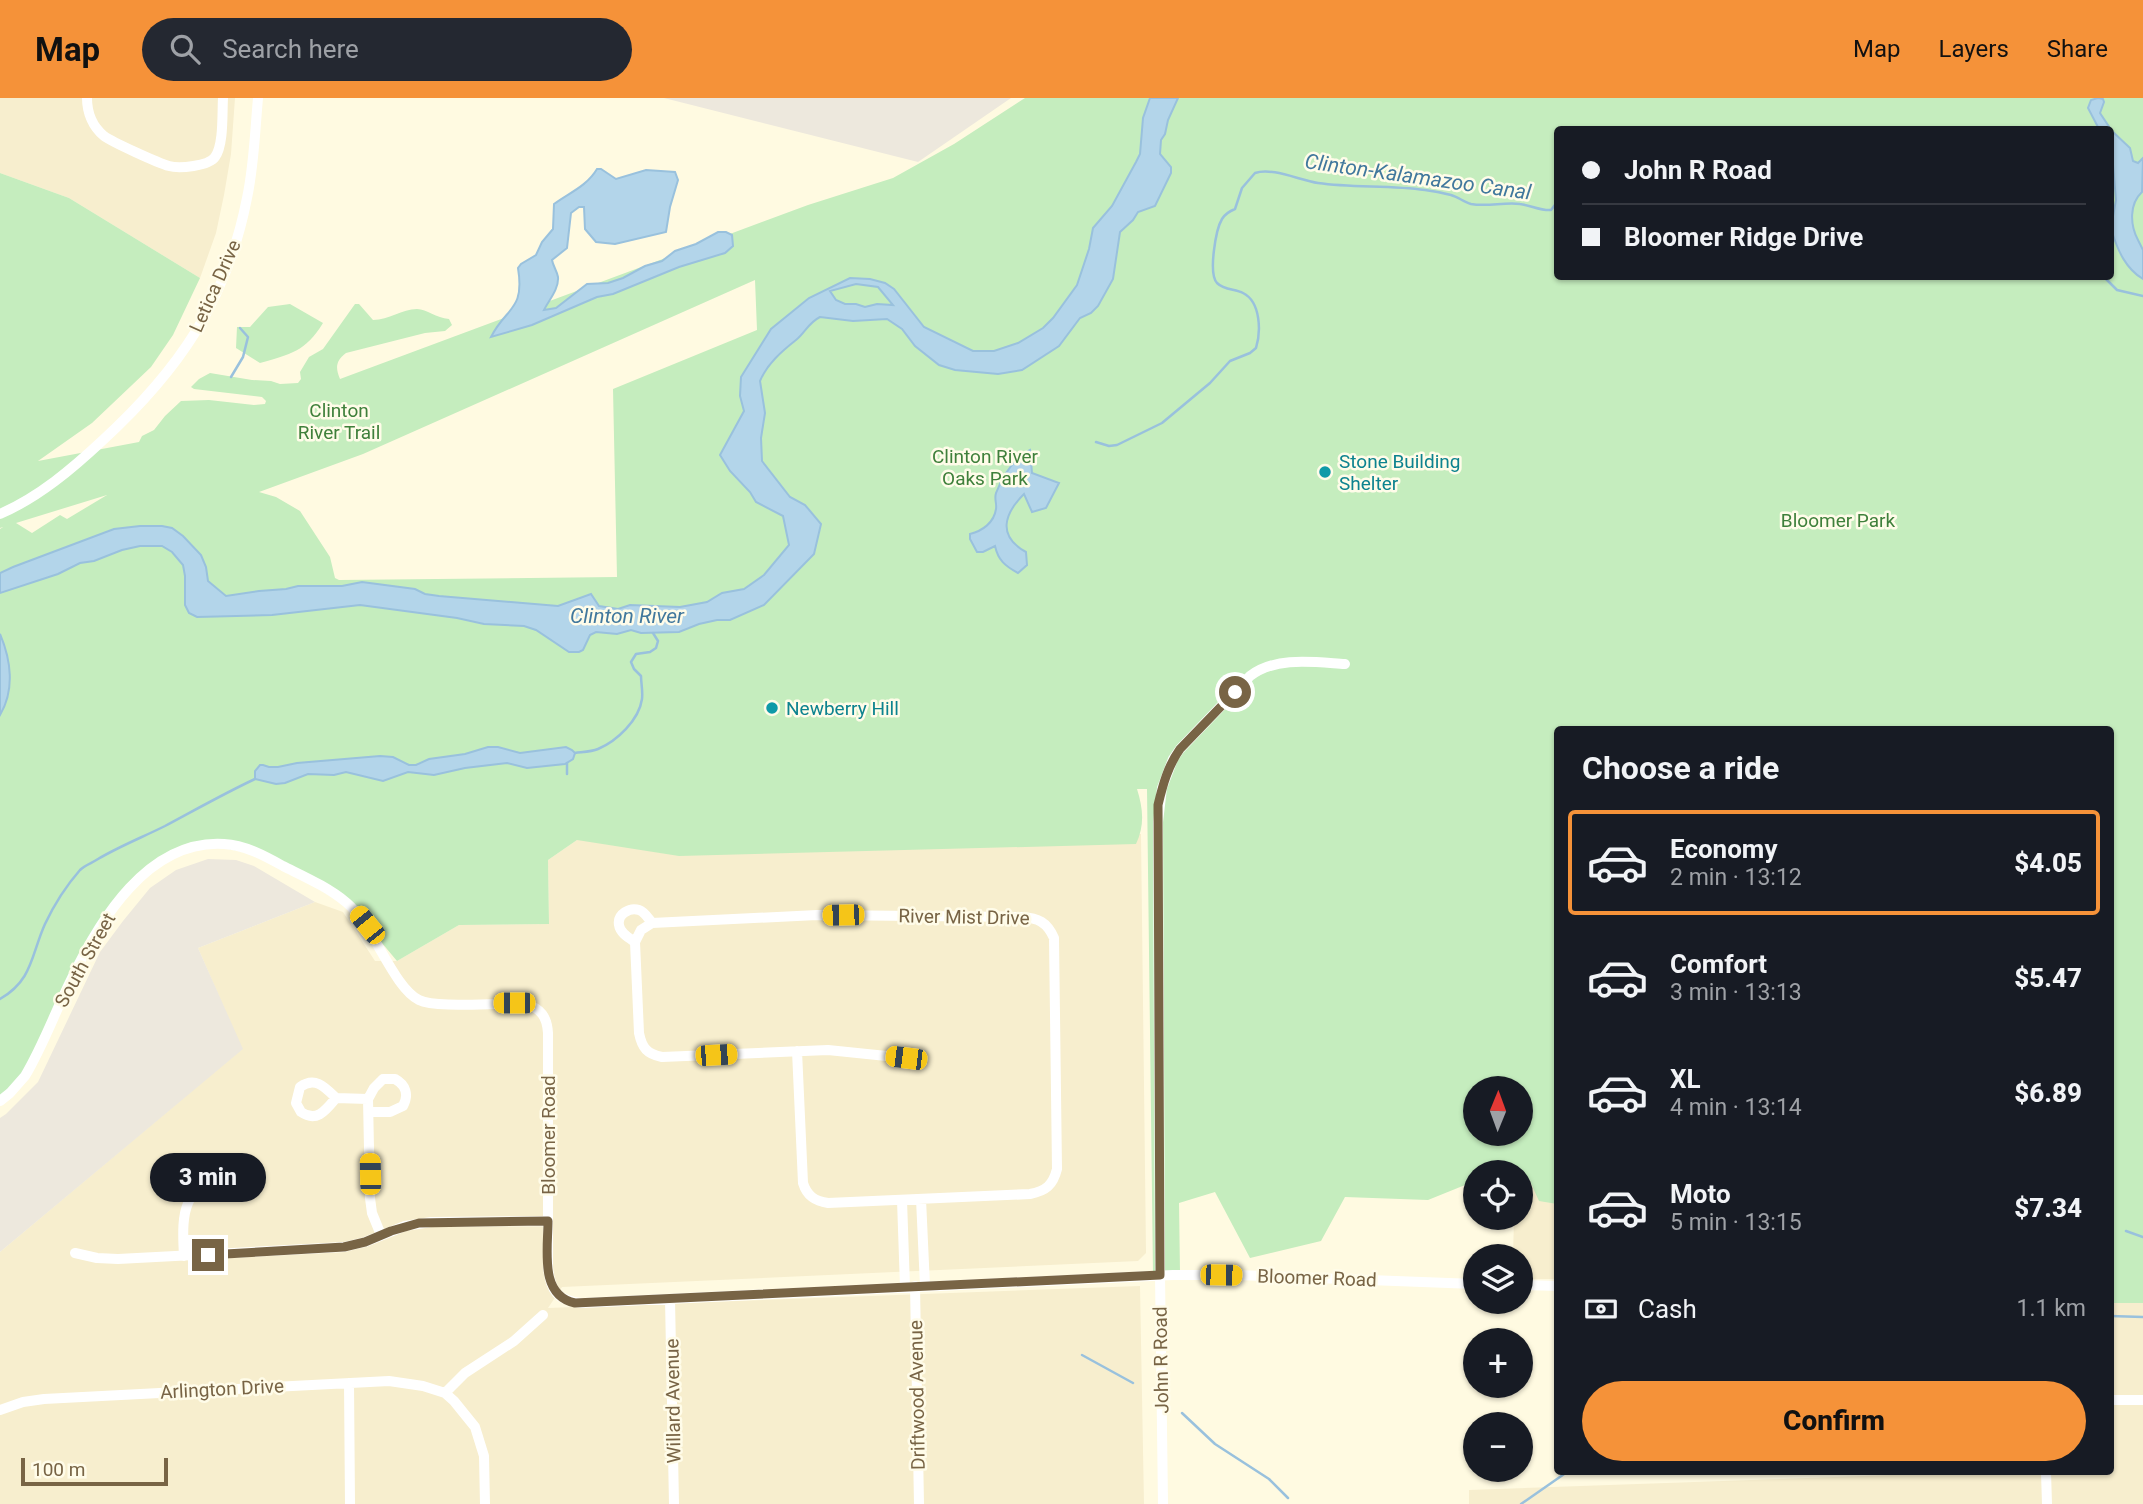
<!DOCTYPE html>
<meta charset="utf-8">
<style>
:root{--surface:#171b24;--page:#242831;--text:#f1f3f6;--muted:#9ea1a6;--line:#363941;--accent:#f59239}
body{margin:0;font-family:Roboto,sans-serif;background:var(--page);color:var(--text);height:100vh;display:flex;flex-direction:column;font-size:26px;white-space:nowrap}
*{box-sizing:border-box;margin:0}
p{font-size:23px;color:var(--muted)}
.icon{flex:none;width:38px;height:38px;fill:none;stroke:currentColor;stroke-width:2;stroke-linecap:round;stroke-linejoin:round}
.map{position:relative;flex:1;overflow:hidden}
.drawer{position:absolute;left:1554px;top:628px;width:560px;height:749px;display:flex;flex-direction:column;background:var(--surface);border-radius:7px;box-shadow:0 2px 5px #0004}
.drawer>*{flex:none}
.banner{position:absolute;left:1554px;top:28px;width:560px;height:154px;border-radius:7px;box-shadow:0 2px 5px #0004;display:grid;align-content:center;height:154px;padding:0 28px;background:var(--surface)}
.needle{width:46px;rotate:1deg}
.buttons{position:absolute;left:1463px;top:978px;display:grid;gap:14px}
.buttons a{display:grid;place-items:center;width:70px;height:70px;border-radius:50%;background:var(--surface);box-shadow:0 2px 5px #0004;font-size:35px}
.scale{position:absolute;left:21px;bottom:18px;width:147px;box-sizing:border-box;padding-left:7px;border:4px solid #786445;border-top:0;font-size:19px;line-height:24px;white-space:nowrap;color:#786445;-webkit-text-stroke:5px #fffce9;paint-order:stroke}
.end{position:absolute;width:32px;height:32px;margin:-16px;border:9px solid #786445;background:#fff;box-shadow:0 0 0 4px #fff}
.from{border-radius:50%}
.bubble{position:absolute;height:49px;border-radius:24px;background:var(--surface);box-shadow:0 2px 5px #0004;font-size:23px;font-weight:800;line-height:49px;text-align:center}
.car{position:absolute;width:21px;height:42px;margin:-21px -10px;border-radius:9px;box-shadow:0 0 5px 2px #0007;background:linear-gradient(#f5c518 24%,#345 0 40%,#f5c518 0 76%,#345 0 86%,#f5c518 0)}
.banner b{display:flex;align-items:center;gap:24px;height:66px;font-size:26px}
.banner b+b{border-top:2px solid var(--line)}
.banner i{width:18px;height:18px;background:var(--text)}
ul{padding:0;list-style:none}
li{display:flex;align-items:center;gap:21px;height:105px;margin:0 14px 10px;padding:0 14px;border:4px solid transparent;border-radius:7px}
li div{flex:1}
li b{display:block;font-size:26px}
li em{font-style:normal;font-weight:800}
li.selected{border-color:var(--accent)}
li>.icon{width:63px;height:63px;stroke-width:1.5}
h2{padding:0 28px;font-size:32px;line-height:84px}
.pay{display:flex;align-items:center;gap:18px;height:77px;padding:0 28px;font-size:26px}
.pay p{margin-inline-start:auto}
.cta{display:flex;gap:14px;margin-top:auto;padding:14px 28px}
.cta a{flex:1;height:80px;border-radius:42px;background:var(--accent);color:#111;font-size:28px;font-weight:800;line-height:80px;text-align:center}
header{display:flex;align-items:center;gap:42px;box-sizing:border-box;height:98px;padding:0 35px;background:var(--accent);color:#111}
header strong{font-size:33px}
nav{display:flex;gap:38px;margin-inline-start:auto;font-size:24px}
.search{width:490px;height:63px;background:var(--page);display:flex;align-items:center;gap:18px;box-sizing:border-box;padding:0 24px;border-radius:38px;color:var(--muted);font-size:26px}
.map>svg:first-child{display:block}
.residential{fill:#f7eece}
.industrial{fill:#ede8dd}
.green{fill:#c5edbe;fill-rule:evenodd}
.water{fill:#b3d5ea;stroke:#99c1dd;stroke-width:2;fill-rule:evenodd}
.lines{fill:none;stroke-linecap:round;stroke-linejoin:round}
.stream{stroke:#99c1dd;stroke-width:2.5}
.minor{stroke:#fff;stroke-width:10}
.route{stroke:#786445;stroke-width:9}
.culture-dot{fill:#0f9aa8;stroke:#fffce9;stroke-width:2.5}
.labels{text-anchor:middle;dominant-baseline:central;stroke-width:5;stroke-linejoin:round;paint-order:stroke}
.street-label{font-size:19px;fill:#786445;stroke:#fffce9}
.park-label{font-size:19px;fill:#3f803b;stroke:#fffce9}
.culture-label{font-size:19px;fill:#0d838f;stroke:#fffce9;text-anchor:start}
.water-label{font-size:21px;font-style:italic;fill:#41789d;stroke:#fffce9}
</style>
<header>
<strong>Map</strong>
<div class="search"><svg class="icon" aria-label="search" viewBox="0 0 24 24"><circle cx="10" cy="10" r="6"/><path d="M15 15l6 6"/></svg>Search here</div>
<nav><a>Map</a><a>Layers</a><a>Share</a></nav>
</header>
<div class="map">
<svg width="2143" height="1406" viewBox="0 0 2143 1406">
<rect width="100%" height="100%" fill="#fffae1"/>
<!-- residential -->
<path class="residential" d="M0,0h235l-4,56 -7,41 -8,38 -16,45 -131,-80 -69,-25z
M1141,736l5,419 -8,8 -576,26 -14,21 592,-22 4,218h-1144v-252l242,-203 -44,-101 117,-46 28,10 32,49h22l62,-36 90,-1 -1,-64 29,-20z
M1521,1074h36v107h-36v-23h-8l1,-38h7z
M2111,1205h32v201h-674v-14l451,-16v-2h190z"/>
<!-- industrial -->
<path class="industrial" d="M664,0h347l-93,64z
M208,761l28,1 18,6 61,36 -117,46 45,101 -243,203v-134l6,-4 32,-32 62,-130 23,-31 27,-33 26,-18z"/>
<!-- green -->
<path class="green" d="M1025,0h1118v1205h-32l-1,-573h-552l-1,474 -18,-3 -10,-22 -8,-1v-6h-46v9l-47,19 -83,-3 -24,44 -71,17 -35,-66 -36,11 1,70 -27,1 -6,-485h-10c6,19 8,36 -1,55l-457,12 -102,-16 -29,20 1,64 -90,1 -62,36 -41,-49 -89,-55 -61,-13 -50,20 -57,65 -67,135 -32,37v-572l3,-2 -3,1v-355l69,25 131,80 -27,57 -22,32 -59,56 -54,38 101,-19 3,-6 12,-6 11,-14 16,-15 28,-1 45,5 11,-1 1,-3 -4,-4 -68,-8 -3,-2 8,-8 11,-6 42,7 19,1 9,3 18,-1 3,-4 -1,-7 9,-15 14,-8 32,-45h4l14,16c16,0 29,-11 44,-11 10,0 19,9 32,10l3,6 -7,6 -20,2 -79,20c-10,8 -11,14 -6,26l468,-174 85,-27 61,-34zM1558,32h552v146h-552zM755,182l2,50 -144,59 4,188 -278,3 -4,-2 -5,-21 -30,-46 -24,-14 -17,-5 104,-38zM107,397l-40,24 -7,-4 -28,18 -16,-10zM1475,990h46v46h-46z
M290,206l33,19c-18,29 -32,31 -63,40l-24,-15 1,-21h13l18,-20z"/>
<!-- water -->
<path class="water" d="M1150,0h28l-10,22 -3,14 -4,6 -1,14 11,13v6l-16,33 -17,6 -5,8 -13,12 -7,47 -15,27 -7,7 -11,5 -21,28 -37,24 -24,4 -43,-4 -16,-5 -24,-19 -13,-17 -15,-10 -34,2 -33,-4c-12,6 -15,16 -24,23 -14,11 -29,24 -36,41l5,32 -4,25 1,23 28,36 15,8 16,19 -7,30 -50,51 -34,15h-13l-18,4 -20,8 -38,1 -10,-3 -14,4 -21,-2 -6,3 -7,15 -4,2h-10l-33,-22 -12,-4 -40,-2 -27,-6 -97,-13 -88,10 -75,2 -8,-4 -4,-8v-29l-2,-11 -11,-13 -10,-6h-22l-18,4 -28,11 -14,2 -22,11 -58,19v-20l13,-6 101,-38 26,-3h22l10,2 11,8 18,19 5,12 2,14 18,15 33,-5 27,-2 12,-3h44l20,-4 53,7 10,5 14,2 119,10 33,-12 8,12 19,3 12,-4 50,2 27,-5 15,-9 22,-4 20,-14 25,-30 -6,-29 -27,-14 -6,-10 -20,-21 -10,-16 24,-44 -4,-15 1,-19 30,-48 38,-31 41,-20 20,1 15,4 9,6 30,38 49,24h21l24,-8 25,-15 10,-10 24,-33 12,-36 4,-21 19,-22 24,-44 4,-8 3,-36zM856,186l22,3 15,18 -16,-1 -12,3 -9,-3h-11l-9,-4 -6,-9z
M2098,0l5,1 1,3 -4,11 12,18 18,17 3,13 5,2 5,-5 -1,34c-13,12 -12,33 -4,48 1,2 4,8 5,10 0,9 0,21 0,29 -17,-10 -25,-28 -31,-47l-1,-5 5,-27 -3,-35 -2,-4 -1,-31 -11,-1 -11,-21 3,-8z
M597,71h4l15,10 30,-9 29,2 3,8 -8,27 -4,25 -51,12 -19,-2 -11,-13 -1,-22h-5l-8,6 -4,35 -15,12c1,6 5,11 6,17 1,12 -9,23 -14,33l12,-2 31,-24 21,-1 15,-5 22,-12 17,-5 13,-10 21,-7 22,-12h8l6,3 1,11 -8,7 -46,14 -66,27 -16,3 -65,28 -41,12c15,-30 34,-26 27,-69l3,-4 15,-9 6,-13 11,-13 1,-25c15,-11 33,-18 43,-35z
M1030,352l2,23 27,10 -13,25 -14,4 -8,-18c-20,20 -27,42 2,58l1,13 -9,8c-13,-7 -20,-13 -23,-27l-12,6h-6l-7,-13v-5c12,-3 24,-11 26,-25 1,-6 -2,-10 0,-16 7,-18 17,-34 34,-43z
M0,536c11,26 15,56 0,81z
M488,649h10l22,6 46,-6 6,3 3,3 -2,6 -8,5 -38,4 -20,-5 -42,5 -31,7 -26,-3 -25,9 -37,-9 -12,3 -26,-1 -23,9 -9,1 -21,-5v-8l5,-6h3l6,2h9l19,-4 83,-7 13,1 16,8h7l13,-6 36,-5z"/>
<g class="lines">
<!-- stream -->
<path class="stream" d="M2103,178l14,14 26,6
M231,279l12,-20 5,-20 -8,-9
M1096,344l13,4 8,-1 45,-22 48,-40 20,-22 20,-8 6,-5c5,-16 5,-46 -13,-55 -8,-4 -19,-3 -26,-10 -9,-10 -1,-54 5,-64 3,-5 8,-8 13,-10l7,-21 13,-15c17,-6 44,7 63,10 35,5 71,2 107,7 8,1 18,3 26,5 7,2 13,7 20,9 16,3 33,-2 49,0 10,1 21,7 31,6l7,-9
M575,655c7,-1 16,-1 23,-4 19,-8 41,-29 44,-50 1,-8 -1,-16 -1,-23l-7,-7 -3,-7 5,-8 14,-2 6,-4 2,-7 -5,-8
M567,665v11
M0,901c33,-19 31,-44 45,-75 9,-19 21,-38 35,-54 5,-5 12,-7 18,-11 22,-13 45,-22 67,-33 30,-16 60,-33 90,-47
M2126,1133l17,6
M2110,1218l33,1
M1082,1257l51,28
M1182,1315l33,31 54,35 19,19
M1521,1406l46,-32"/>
<!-- minor -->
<path class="minor" d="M87,0c0,15 6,29 17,38 8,6 54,27 65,30 10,3 40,0 46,-9 9,-12 7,-44 8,-59
M0,416c39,-17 72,-45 103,-74 75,-69 124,-139 144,-242 7,-32 8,-67 11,-100
M635,844c-6,-4 -15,-9 -16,-17 -2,-11 11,-18 20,-15 6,2 9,8 13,13
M797,953l6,132c4,13 12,18 25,20l202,-9c16,-3 23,-9 27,-25l-3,-231c-7,-16 -16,-20 -32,-21l-205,-2 -165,8 -11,7 -6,12 4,91c3,15 8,21 23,24l166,-7 78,8
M336,1000c-10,12 -19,25 -35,14l-5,-9 4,-16c15,-11 25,0 36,11l32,1
M0,1003l10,-8 15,-17c18,-30 30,-64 46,-96 28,-59 77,-141 153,-136 21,1 41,12 59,22 22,11 45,21 64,37 27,23 46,84 72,97 18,9 82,2 106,4 16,4 22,13 23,29v234c2,23 9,34 34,36l591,-28h63l239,9
M369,1014h21l13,-6c6,-11 3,-21 -8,-27h-12l-9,9 -6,11 2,99 2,15 9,22
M921,1101l4,87
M902,1102l3,87
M75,1155l22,5 21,1 226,-12 21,-5 40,-16 26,-4 117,-1
M184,1158c-3,-51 1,-60 39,-92
M1521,1187l37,1
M915,1188l4,218
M670,1201l4,205
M349,1285l1,121
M445,1295l20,-20 49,-32 29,-26
M2110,1302h33
M0,1312l23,-8 21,-3 345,-18 34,5 22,7 9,8 21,26 9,29 1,48
M2046,1374l1,32
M1163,1406l-3,-229 -2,-453 4,-34 11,-29 7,-10 70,-73c26,-20 64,-14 95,-12"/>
</g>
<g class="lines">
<!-- route -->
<path class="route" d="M208,1157l136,-8 21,-5 26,-11 28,-8 129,-2c0,29 -9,74 27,82l585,-28 -2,-470c5,-21 10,-39 22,-56l55,-57"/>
</g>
<!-- markers -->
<g class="culture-dot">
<circle cx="1325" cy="374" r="7"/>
<circle cx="772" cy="610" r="7"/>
</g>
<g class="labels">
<!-- street labels -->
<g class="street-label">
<text transform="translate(215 188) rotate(-66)">Letica Drive</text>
<text transform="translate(964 819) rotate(1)">River Mist Drive</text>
<text transform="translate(85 862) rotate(-61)">South Street</text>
<text transform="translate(548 1037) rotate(-90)">Bloomer Road</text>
<text transform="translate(1317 1180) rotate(2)">Bloomer Road</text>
<text transform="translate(1161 1262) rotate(-91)">John R Road</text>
<text transform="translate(222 1291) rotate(-3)">Arlington Drive</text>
<text transform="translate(917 1297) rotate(-91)">Driftwood Avenue</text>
<text transform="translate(673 1303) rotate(-91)">Willard Avenue</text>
</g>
<!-- park labels -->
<g class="park-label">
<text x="339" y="312">Clinton<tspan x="339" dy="22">River Trail</tspan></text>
<text x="985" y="358">Clinton River<tspan x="985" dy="22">Oaks Park</tspan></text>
<text x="1838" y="422">Bloomer Park</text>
</g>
<!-- culture labels -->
<g class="culture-label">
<text x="1339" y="363">Stone Building<tspan x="1339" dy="22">Shelter</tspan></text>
<text x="786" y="610">Newberry Hill</text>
</g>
<!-- water labels -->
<g class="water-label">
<text transform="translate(1418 79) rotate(8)">Clinton-Kalamazoo Canal</text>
<text x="627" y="518">Clinton River</text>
</g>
</g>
</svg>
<div class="buttons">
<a><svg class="needle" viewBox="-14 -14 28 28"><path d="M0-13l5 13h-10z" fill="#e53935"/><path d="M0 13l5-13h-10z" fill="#9ea1a6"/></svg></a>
<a><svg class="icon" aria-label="locate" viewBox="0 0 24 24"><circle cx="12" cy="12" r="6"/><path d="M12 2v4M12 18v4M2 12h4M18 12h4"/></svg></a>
<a><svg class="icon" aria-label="layers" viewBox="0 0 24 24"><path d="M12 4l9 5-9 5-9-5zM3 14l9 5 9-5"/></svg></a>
<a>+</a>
<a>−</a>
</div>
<div class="scale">100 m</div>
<i class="end from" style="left:1235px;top:594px"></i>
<i class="end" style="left:208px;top:1157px"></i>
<div class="bubble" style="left:150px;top:1055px;width:116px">3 min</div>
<i class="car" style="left:843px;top:817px;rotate:269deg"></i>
<i class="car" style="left:367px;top:827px;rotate:321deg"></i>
<i class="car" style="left:514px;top:905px;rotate:270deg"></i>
<i class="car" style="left:716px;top:957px;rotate:87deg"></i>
<i class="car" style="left:906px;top:960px;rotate:277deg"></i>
<i class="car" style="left:370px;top:1076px;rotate:359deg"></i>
<i class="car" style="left:1221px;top:1177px;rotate:91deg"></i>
<div class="banner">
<b><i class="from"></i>John R Road</b>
<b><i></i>Bloomer Ridge Drive</b>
</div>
<section class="drawer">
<h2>Choose a ride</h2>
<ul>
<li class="selected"><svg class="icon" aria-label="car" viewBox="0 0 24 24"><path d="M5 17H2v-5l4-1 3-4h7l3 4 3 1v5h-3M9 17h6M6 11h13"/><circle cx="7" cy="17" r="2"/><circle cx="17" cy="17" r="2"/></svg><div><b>Economy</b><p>2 min · 13:12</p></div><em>$4.05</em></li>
<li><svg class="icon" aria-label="car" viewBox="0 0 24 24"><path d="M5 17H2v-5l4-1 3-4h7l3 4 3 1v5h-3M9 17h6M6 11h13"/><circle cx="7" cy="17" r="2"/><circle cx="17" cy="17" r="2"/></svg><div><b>Comfort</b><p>3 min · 13:13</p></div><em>$5.47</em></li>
<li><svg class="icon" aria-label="car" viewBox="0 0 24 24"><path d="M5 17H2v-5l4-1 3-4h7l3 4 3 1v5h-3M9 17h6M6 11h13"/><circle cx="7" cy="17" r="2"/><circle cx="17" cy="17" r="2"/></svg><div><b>XL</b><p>4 min · 13:14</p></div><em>$6.89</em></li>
<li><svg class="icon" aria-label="car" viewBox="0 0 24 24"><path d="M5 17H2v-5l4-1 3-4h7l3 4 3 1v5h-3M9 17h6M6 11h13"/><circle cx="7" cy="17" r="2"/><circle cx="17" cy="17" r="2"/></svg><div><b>Moto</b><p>5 min · 13:15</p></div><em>$7.34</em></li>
</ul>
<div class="pay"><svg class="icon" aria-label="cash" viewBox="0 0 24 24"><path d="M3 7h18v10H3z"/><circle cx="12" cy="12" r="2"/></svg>Cash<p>1.1 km</p></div>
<div class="cta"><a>Confirm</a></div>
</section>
</div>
